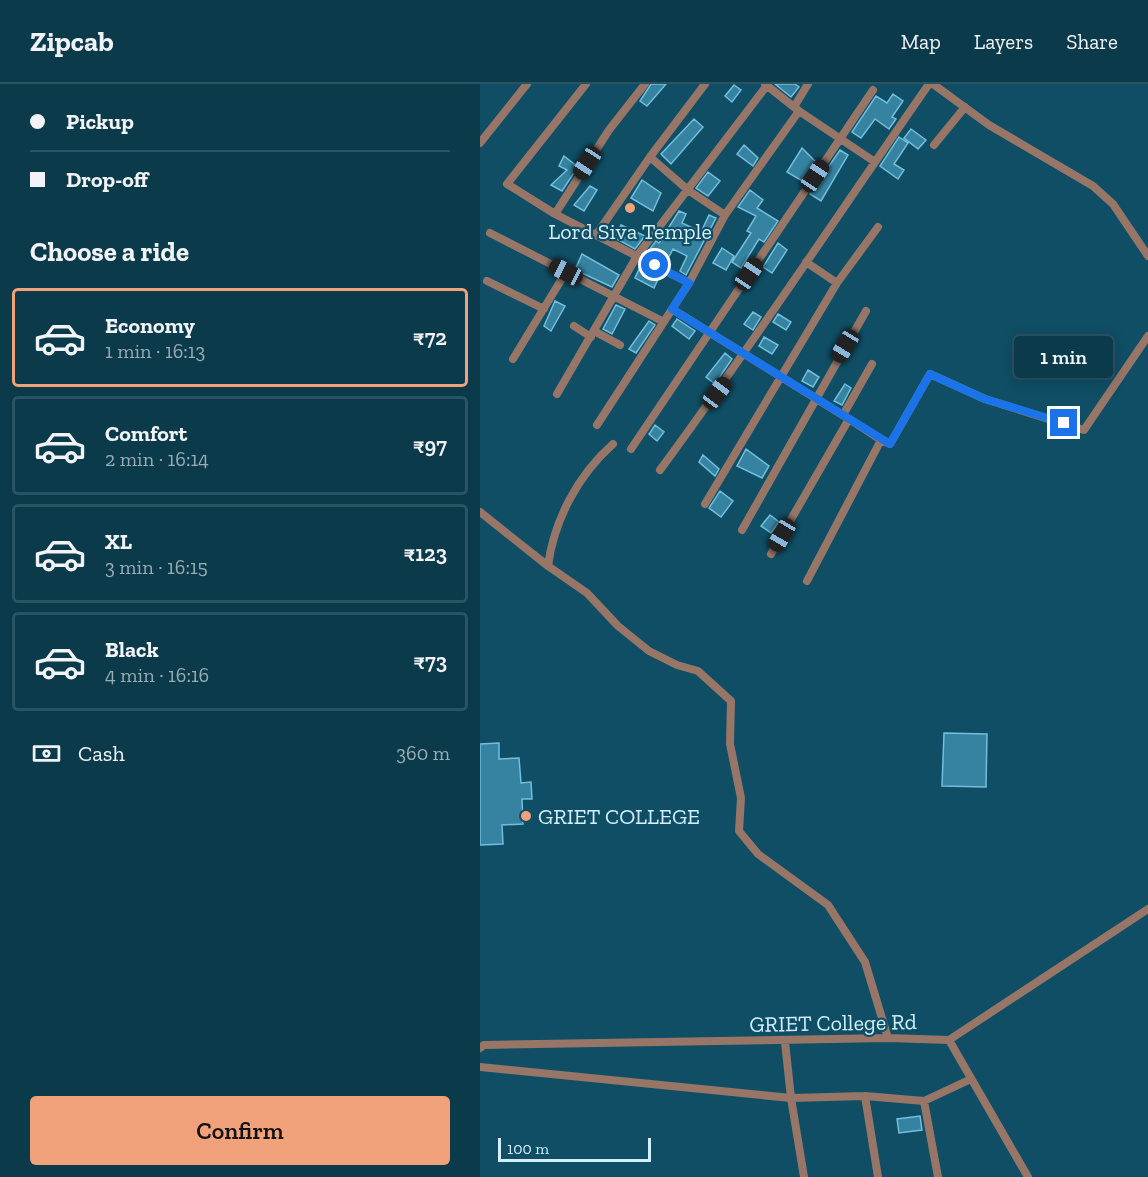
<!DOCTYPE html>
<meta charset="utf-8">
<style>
:root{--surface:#0b3a4b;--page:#194555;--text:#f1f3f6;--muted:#9aadb5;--line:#2b5463;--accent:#f1a27b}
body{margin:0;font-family:"Zilla Slab",serif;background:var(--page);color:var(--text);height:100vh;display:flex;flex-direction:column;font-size:22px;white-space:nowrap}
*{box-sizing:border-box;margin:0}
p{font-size:20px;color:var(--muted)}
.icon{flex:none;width:33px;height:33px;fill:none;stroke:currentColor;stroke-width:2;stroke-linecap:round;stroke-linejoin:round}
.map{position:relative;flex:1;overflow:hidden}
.details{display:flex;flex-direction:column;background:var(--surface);width:480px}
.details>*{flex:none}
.top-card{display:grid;align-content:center;height:132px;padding:0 30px;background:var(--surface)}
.scale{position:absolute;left:18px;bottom:15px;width:153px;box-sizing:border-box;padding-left:6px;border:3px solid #d3f0fd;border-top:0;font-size:16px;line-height:21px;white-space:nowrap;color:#d3f0fd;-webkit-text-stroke:4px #0f4e64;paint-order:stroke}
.end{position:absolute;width:27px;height:27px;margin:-14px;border:8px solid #1a73e8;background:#fff;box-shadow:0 0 0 3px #fff}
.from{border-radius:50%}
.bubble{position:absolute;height:42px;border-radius:6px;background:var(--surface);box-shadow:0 3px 15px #0003,0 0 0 2px var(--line);font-size:20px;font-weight:600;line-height:42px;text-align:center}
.car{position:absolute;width:18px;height:36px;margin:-18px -9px;border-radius:8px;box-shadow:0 0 4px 2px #0007;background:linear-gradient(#222 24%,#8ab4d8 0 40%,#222 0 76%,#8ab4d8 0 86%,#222 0)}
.top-card b{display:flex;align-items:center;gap:21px;height:57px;font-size:22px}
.top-card b+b{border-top:2px solid var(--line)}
.top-card i{width:15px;height:15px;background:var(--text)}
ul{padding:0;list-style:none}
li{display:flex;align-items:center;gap:18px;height:99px;margin:0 12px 9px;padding:0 18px;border:3px solid var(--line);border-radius:6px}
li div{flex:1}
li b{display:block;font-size:22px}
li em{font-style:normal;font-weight:600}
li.current{border-color:var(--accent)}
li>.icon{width:54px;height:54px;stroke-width:1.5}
h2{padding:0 30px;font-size:27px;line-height:72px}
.pay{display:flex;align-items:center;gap:15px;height:66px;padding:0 30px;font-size:22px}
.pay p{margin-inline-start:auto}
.button{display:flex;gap:12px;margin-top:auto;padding:12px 30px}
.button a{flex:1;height:69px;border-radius:6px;background:var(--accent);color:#111;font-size:24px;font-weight:600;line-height:69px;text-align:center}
header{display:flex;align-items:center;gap:36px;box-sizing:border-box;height:84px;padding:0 30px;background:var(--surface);border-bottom:2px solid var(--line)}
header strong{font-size:28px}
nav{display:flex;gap:33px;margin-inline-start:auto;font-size:21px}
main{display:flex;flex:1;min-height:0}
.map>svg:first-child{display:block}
.building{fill:#3583a0;stroke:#73bedd;stroke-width:1.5}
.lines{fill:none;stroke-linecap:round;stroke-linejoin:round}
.minor{stroke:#977667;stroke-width:8}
.route{stroke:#1a73e8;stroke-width:8}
.poi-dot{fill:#f1a27b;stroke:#0f4e64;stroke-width:2}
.labels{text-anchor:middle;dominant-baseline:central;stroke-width:4.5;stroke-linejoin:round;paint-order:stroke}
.poi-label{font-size:22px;fill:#d3f0fd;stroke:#0f4e64}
.street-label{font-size:22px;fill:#d3f0fd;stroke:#0f4e64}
</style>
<header>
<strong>Zipcab</strong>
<nav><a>Map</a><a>Layers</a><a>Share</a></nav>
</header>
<main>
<section class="details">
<div class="top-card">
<b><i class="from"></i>Pickup</b>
<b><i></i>Drop-off</b>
</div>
<h2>Choose a ride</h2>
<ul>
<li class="current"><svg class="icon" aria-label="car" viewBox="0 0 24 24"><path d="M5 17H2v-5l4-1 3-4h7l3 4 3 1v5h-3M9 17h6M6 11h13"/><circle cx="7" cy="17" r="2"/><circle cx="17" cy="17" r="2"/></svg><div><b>Economy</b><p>1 min · 16:13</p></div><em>₹72</em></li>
<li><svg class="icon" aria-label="car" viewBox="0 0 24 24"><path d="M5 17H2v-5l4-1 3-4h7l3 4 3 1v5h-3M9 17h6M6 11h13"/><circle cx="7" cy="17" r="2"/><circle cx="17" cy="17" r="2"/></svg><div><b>Comfort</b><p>2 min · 16:14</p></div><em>₹97</em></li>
<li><svg class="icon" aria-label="car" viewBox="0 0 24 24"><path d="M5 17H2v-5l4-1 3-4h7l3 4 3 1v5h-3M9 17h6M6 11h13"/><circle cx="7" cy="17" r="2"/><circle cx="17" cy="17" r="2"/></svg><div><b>XL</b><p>3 min · 16:15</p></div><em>₹123</em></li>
<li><svg class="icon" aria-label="car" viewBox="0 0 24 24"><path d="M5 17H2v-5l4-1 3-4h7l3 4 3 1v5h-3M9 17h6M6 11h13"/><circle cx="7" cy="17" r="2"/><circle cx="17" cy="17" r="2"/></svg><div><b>Black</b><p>4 min · 16:16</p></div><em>₹73</em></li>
</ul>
<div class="pay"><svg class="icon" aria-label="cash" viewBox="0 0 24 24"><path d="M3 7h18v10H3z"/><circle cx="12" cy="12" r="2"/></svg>Cash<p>360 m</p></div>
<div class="button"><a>Confirm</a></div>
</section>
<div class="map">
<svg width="668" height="1093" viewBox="0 0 668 1093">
<rect width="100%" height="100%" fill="#0f4e64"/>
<!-- building -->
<path class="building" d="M171,0h15l-19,22 -7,-5z
M295,0h20l4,3 -8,10z
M254,1l7,5 -9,12 -7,-6z
M413,10l10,7 -11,16 4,2 -7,10 -14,-10 -14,19 -9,-6 24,-36 11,7z
M214,35l9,8 -32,37 -10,-10z
M431,45l15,11 -8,9 -14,-11z
M419,53l9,6 -14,21 10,6 -6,9 -18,-13z
M264,61l14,13 -5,8 -16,-12z
M322,64l15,15 -13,19 -17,-10z
M360,66l8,5 -27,46 -11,-7z
M84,72l14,11 -16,24 -11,-6 16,-15 -8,-4z
M228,88l12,9 -12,15 -12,-8z
M162,96l19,13 -8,18 -22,-13z
M110,102l7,4 -13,21 -10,-6z
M270,106l13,10 -6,8 21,13 -14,21 -5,-3 -18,29 -9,-6 19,-29 -4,-2 9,-15 -18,-9z
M199,127l7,3 -4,9 19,9 8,-17 7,3 -30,57 -6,-4 7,-15 -14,-7 -8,15 -19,-10 10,-13 3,2z
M141,141l24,11 -10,13 -20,-11z
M298,159l9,7 -15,23 -9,-6z
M242,164l12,8 -8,14 -13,-7z
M102,170l37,21 -7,12 -37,-17z
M161,181l19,10 -6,13 -19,-10z
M75,217l10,5 -14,25 -7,-5z
M136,221l9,4 -13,25 -9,-5z
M273,228l8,5 -8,13 -9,-6z
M298,230l13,8 -5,8 -13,-8z
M197,235l18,12 -6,8 -17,-13z
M169,237l6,4 -19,28 -7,-4z
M284,253l14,8 -6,9 -13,-8z
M245,269l7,6 -17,25 -9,-7z
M328,286l11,7 -6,10 -11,-6z
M365,300l6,4 -9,17 -8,-4z
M175,341l9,7 -7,9 -8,-7z
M266,365l23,17 -7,12 -25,-12z
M223,371l16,14 -4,7 -16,-14z
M240,407l13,10 -12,16 -12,-9z
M290,431l9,7 -8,11 -10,-7z
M464,649l43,1 -1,53 -44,-1z
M19,659v16l20,-1 2,25 10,-1 1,17h-10l1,25 -21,1 1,19 -23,1v-101z
M440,1032l2,14 -23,3 -2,-14z"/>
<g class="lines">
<!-- minor -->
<path class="minor" d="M106,0l-79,100 48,30 134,69
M225,0l-55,73 38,33 37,25
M285,0l34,27 76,51
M453,0l56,41 104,61 20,18 35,52
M314,23l14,-23
M0,59l47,-59
M454,61l31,-38
M75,130l54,-84 36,-46
M10,149l174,89
M116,151l54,-78
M326,178l31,21
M7,197l57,28
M192,225l177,110 -78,135
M94,242l17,11
M114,247l26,14
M33,275l53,-87
M77,310l80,-138 131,-172
M363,331l29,-51
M117,341l92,-142 36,-68 74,-104
M401,356l9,4 40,-70 55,25 99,31 64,-94
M133,360c-35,31 -59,76 -65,122l39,27 31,33 31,25 28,14 21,6 33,30 -1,43 11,54 -2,33 19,23 70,51 37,57 23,76
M151,365l242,-359
M180,386c93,-126 179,-257 269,-386
M225,420l132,-221 41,-56
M0,428l68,54
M262,446l124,-219
M327,497l74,-141 -32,-21
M469,956l79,137
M305,958l6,56 13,79
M0,964l4,-3 404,-7 61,2 199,-131
M0,983l311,31 74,-2 59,5 47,-22
M385,1012l13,81
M444,1017l14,76"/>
</g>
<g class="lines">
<!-- route -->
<path class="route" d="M175,181l34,18 -17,26 218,135 40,-70 55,25 79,24"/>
</g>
<!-- markers -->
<g class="poi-dot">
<circle cx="150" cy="124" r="6"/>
<circle cx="46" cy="732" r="6"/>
</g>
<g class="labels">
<!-- poi labels -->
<g class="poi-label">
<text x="150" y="147">Lord Siva Temple</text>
<text x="58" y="732" text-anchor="start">GRIET COLLEGE</text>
</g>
<!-- street labels -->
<g class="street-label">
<text transform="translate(353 939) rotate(-1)">GRIET College Rd</text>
</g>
</g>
</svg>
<div class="scale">100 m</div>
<i class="end from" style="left:175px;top:181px"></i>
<i class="end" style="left:584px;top:339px"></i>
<div class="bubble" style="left:534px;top:252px;width:99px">1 min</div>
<i class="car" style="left:107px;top:79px;rotate:213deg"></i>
<i class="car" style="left:335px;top:92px;rotate:34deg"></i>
<i class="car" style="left:86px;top:188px;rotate:297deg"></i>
<i class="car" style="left:269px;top:190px;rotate:34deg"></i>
<i class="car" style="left:365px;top:262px;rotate:211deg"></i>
<i class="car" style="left:237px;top:309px;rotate:37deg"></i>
<i class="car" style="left:302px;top:451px;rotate:210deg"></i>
</div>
</main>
